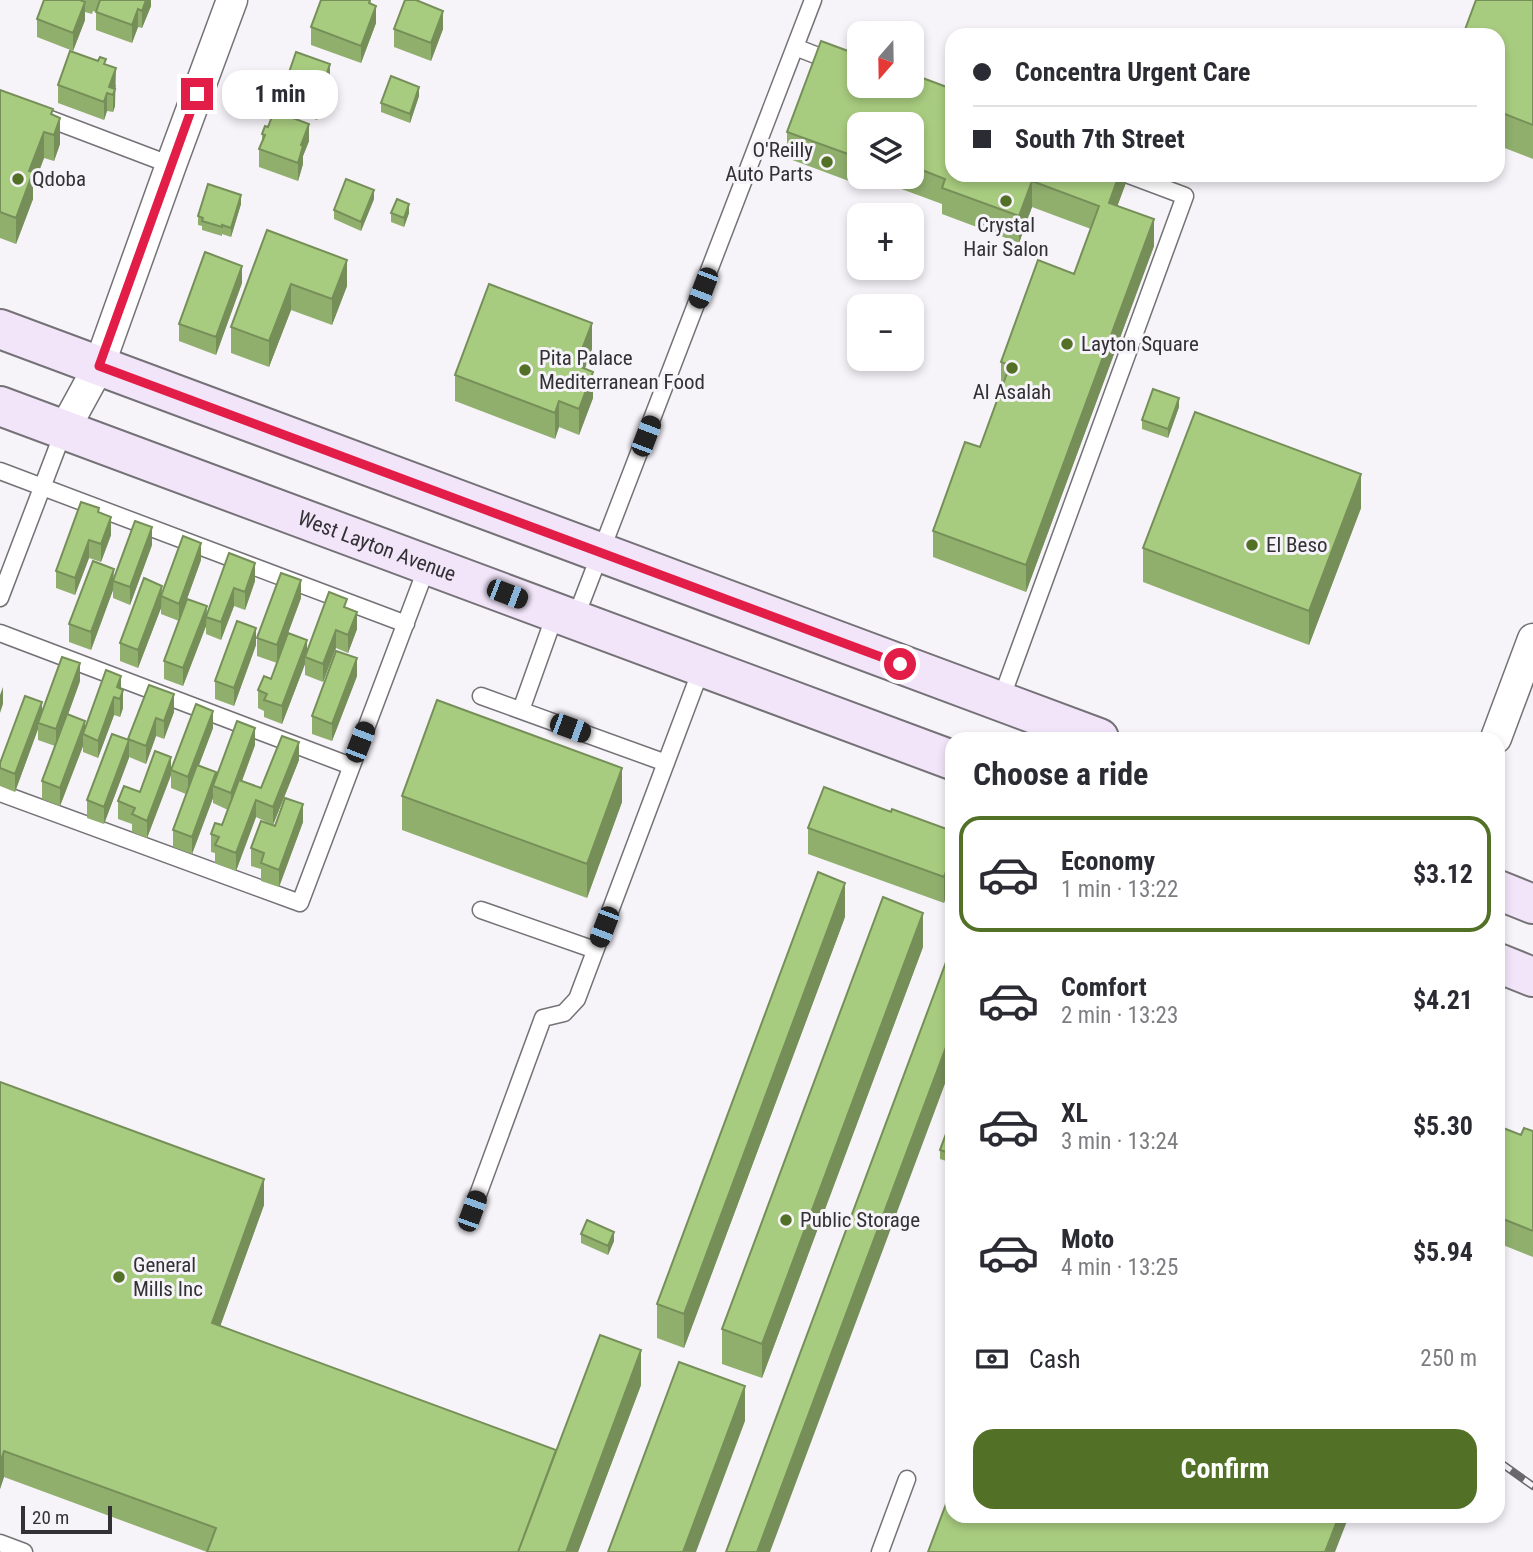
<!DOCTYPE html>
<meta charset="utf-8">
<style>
:root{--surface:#fff;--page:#f7f7f7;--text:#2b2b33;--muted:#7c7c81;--line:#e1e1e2;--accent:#527127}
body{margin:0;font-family:"Roboto Condensed",sans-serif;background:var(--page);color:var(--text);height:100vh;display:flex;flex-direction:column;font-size:26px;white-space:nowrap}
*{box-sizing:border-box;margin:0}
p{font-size:23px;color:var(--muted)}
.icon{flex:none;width:38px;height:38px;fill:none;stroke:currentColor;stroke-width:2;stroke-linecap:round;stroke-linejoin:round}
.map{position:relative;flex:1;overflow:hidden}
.details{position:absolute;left:945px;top:732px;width:560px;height:791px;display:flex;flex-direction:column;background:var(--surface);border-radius:21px;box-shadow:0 4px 10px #0003}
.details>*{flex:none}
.guide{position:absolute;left:945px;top:28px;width:560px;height:154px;border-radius:21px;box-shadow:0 4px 10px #0003;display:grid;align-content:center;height:154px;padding:0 28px;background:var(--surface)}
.needle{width:46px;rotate:200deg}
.controls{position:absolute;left:847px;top:21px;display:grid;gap:14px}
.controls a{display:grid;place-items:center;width:77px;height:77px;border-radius:14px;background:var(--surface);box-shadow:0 4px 10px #0003;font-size:35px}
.scale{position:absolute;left:21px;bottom:18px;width:91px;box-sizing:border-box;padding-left:7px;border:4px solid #323133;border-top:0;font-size:19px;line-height:24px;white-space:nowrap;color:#323133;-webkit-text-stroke:5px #f6f3f9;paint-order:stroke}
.end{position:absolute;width:32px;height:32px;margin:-16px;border:9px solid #e11d48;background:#fff;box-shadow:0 0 0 4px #fff}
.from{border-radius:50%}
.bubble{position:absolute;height:49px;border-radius:21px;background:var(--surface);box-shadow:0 4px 10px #0003;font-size:23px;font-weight:700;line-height:49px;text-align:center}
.car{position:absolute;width:21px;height:42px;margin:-21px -10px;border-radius:9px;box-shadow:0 0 5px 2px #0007;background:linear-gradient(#222 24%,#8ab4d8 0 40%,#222 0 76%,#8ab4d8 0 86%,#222 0)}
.guide b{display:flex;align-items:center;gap:24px;height:66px;font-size:26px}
.guide b+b{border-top:2px solid var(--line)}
.guide i{width:18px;height:18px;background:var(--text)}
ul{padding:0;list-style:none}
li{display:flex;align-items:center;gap:21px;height:116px;margin:0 14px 10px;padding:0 14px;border:4px solid transparent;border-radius:21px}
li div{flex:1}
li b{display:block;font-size:26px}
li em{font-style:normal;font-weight:700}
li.on{border-color:var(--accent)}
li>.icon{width:63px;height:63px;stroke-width:1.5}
h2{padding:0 28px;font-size:32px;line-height:84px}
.pay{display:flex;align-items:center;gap:18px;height:77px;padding:0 28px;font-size:26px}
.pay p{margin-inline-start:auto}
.primary-button{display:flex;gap:14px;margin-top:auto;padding:14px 28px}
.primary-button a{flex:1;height:80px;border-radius:21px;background:var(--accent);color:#fff;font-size:28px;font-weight:700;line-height:80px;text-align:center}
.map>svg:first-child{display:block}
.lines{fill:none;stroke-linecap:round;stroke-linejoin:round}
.service-casing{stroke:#747276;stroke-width:19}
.minor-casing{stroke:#747276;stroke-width:33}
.secondary-casing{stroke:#747276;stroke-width:42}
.service{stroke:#fff;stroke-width:16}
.minor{stroke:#fff;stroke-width:30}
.secondary{stroke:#f2e5fa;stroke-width:38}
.rail-casing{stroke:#69686b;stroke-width:8}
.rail{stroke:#f6f3f9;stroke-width:5;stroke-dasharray:16;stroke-linecap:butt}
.wall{fill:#90af6d;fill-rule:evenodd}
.shaded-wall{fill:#768f59}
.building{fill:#a8cc7f;stroke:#768f59;stroke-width:2}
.route{stroke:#e11d48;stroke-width:9}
.poi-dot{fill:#527127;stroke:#f6f3f9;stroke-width:2.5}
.labels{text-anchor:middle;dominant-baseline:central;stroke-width:6;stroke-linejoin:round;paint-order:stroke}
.poi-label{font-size:21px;fill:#323133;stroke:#f6f3f9;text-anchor:start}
.street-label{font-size:21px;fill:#323133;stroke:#f6f3f9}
</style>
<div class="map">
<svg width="1533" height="1552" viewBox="0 0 1533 1552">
<rect width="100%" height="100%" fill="#f6f3f9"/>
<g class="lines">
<!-- service casing -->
<g class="service-casing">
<path id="service" d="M795,47l64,25
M42,116l129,49
M0,471l406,153
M0,598l64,-168
M575,619l238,-619
M0,633l351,133
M481,696l185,67
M1000,702l185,-506 -56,-21
M521,710l35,-98
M0,793l300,110 128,-339
M481,910l114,40
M472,1211l71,-193 21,-5 13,-14 125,-332
M0,1543l24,9
M880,1552l27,-73"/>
</g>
<!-- minor casing -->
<g class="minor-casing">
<path id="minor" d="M64,430l35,-64 72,-201 61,-165
M1496,738l37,-99"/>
</g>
<!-- secondary casing -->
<g class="secondary-casing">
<g id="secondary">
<path d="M0,329l1099,409"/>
<path id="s1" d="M0,406l952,354"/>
<path d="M1498,890l35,14"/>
<path d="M1498,963l35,14"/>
</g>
</g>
<!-- service -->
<use href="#service" class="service"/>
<!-- minor -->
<use href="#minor" class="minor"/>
<!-- secondary -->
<use href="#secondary" class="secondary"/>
<!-- rail casing -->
<g class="rail-casing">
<path id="rail" d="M1498,1461l35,25"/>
</g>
<!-- rail -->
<use href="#rail" class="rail"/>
</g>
<!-- wall -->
<path class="wall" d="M44,0h107v6l-9,22 -4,-1 -6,16 -36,-13v-18l-3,-1 -1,3 -7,-2v8l-12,31 -36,-14v-18z
M370,0l6,23 -15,40 -50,-18v-18z
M1533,0v159l-31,-12v-6l-4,-1v-105z
M394,29h49l-12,32 -37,-14z
M821,41l38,14v31h53v-12l40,15v86h175v5l-10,26 37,13v27l-128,346 -93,-35v-26l32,-89 15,5 21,-59v-26l37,-102 36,14 17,-45 -59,-22 -13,36 -77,-29v-10l-73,-27 -4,10 -78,-29v-26zM859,124h53v53h-53z
M106,64l10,22 -1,3v17l-2,6 -6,-1 -3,9 -46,-17v-18z
M330,82l-13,38 -34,-12v-18z
M0,90l53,24 7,30 -6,17 -10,-3 -11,29v12l-17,45 -16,-6z
M419,96l-9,27 -29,-11v-9z
M262,134l47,7 -6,15v8l-5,17 -39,-14v-18l3,-7z
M374,199l-13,32 -27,-12v-9z
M241,204l-10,33 -9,-3v2l-20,-6v-4l-4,-1v-9z
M391,213h18l-5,14 -13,-5z
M267,230l80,56 -15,39 -41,-15 -22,57 -38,-14v-26z
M242,283l-26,72 -37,-14v-17z
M592,349l-7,20 8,29 -14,37 -20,-8 -4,12 -100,-38v-26z
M1179,407l-11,31 -26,-9v-9z
M1361,508l-52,137 -166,-63v-34z
M99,513l12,22 -10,27 -12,-4 -14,37 -19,-7v-17z
M152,545l-22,60 -17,-7v-8l-22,60 -22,-8v-18l45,-46z
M229,553l26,28 -10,29 -11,-4 -13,34 -15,-6v-8l-23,60 -19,-7v-18l43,-46z
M201,560l-22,61 -18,-7v-6l-23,60 -18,-7v-18l42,-51z
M301,598l-24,65 -20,-7v-18z
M347,608l10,21 -9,24 -12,-5 -13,34 -18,-7v-11l-23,60 -18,-7v-6l-6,-3v-18l49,-39z
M256,645l-22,61 -19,-7v-18z
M357,676l-25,65 -20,-7v-18z
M80,681l-12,34 17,13 36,-39 2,19 -3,9 -6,-2 -16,43 -15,-6v-6l-23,60 -18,-7v-18l13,-35 -17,-6v-11l-23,63 -15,-6v-23l42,-50z
M149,685l25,27 -10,27 -8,-3 -10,28 -17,-7 -25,67 -17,-6v-18l41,-60z
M213,728l-14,37 17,12 39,-32 -13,36 19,7 38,-28 -26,65 -17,-8 -20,54 -21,-8v-10l-4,-1v-18l11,-9 6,-15 -15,-7v-5l-21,56 -19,-7v-17l13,-36 -15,-6v-18z
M171,775l-24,63 -15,-6v-8l-14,-5v-18l22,-9z
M402,796l220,6 -35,96 -185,-68z
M891,812l61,19 -8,72 -136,-49v-26z
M303,822l-24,65 -18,-6v-12l-10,-3v-18l24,-22z
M845,917l-161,431 -27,-10v-34z
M923,947l-161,431 -40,-14v-35z
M0,1082l264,123 -44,121 336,124 85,-65 -63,167h-371l-203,-75 -4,12z
M1498,1126l23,9 12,-4v126l-35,-14z
M952,1137v26l-12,-4v-9z
M581,1234l33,7 -6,14 -27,-12z"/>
<!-- shaded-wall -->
<path class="shaded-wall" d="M146,0h5v6l-9,22v-17z
M85,2v18l-12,31v-18z
M376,6v17l-15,40v-17z
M138,9v18l-6,16v-18z
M443,11v18l-12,32v-18z
M330,64v18l-13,38v-18z
M116,68l-1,38 -2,6v-17l-4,-8z
M419,87v9l-9,27v-9z
M107,93v18l-3,9v-18z
M60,118v26l-6,17v-26z
M309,124v17l-6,15v8l-5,17v-18l3,-18z
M44,132v26l-11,29v12l-17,45v-26l13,-47z
M1119,175h8v5l-18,49v-26z
M865,177h4l-4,10z
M1032,181v26l-13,36v-27z
M374,190v9l-13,32v-9z
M241,195v9l-10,33v-9z
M409,204v9l-5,14v-9z
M1154,219v27l-128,346v-27z
M347,260v26l-15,39v-26z
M242,266v17l-26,72v-18z
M291,284v26l-22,57v-26z
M592,323v26l-16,42v-26z
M593,372v26l-14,37v-26z
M1179,398v9l-11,31v-9z
M559,401v26l-4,12v-26z
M1361,474v34l-52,137v-34z
M111,517v18l-10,27v-18z
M152,527v18l-22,60v-18z
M89,540v18l-14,37v-17z
M201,543v17l-22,61v-17z
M255,563v18l-10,29v-18z
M114,569l-1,21 -22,60v-18z
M301,580v18l-24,65v-18z
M162,586l-1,22 -23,60v-18z
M234,588v18l-13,34v-18z
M207,606l-1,20 -23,60v-18z
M357,612v17l-9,24v-18z
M256,628v17l-22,61v-18z
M336,630v18l-13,34v-18z
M307,640v18l-2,-1v7l-23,60v-18z
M357,658v18l-25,65v-17z
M80,663v18l-24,66v-18z
M121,676v17l-4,-6z
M3,687v17l-3,9v-18z
M123,690v18l-3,9v-18z
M174,694v18l-10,27v-18z
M114,697v18l-16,43v-17z
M42,702v18l-4,3v6l-23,63v-18z
M213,711v17l-25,66v-17z
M156,718v18l-10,28v-18z
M85,721v14l-2,-1v12l-23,60v-18z
M255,728v17l-24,65v-17z
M129,740v18l-25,66v-17z
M299,742v18l-26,65v-18z
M171,757v18l-24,63v-17z
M622,768v34l-35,96v-34z
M216,772v15l-3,-1v12l-21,56v-17z
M256,800v17l-20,54v-18z
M303,804v18l-24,65v-17z
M952,855v26l-8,22v-26z
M845,883v34l-161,431v-34z
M923,913v34l-161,431v-34z
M952,1031v34l-182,487h-13z
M264,1179v26l-52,144v-26z
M614,1232v9l-6,14v-9z
M641,1350v35l-63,167h-12z
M745,1386v35l-49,131h-13z
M4,1451v26l-4,12v-26z
M1339,1516h10l-14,36h-10z"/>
<!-- building -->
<path class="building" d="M44,0h36l5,2 -12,31 -36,-14z
M100,0h46l-4,11 -4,-2 -6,16 -36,-13z
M321,0h49l-1,3 7,3 -15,40 -50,-19z
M405,0h11l27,11 -12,32 -37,-14z
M1476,0h57v125l-31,-12 2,-6 -6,-2v-70h-35z
M821,41l38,14v31h53v-12l40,15v86h167l-10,28 45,16 -128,346 -93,-34 32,-89 15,5 30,-82 -9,-3 37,-102 36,14 25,-68 -67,-25 -13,35 -77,-28 3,-9 -33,-13v-42h-53v34l-72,-26z
M70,51l28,10 2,-4 6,2 -2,5 12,4 -7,19 6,2 -2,6 -6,-2 -3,9 -46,-17z
M296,52l34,12 -13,38 -34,-12z
M391,76l28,11 -9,27 -29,-11z
M0,90l53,19 -2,5 9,4 -6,17 -10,-3 -15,39 4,1 -17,46 -16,-6z
M274,111l35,13 -8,21 2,1 -5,17 -39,-14 6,-14 -3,-1 3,-8 3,1z
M346,179l28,11 -13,32 -27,-12z
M208,184l33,11 -10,33 -9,-3v2l-20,-6 1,-3 -5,-2z
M397,199l12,5 -5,14 -13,-5z
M267,230l80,30 -15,39 -41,-15 -22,57 -38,-14z
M205,252l37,14 -26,71 -37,-13z
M489,284l103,39 -16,42 17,7 -14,37 -20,-8 -4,12 -100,-38z
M1153,389l26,9 -11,31 -26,-9z
M1195,412l166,62 -52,137 -166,-63z
M81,502l18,6 -1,4 13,5 -10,27 -12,-4 -14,38 -19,-7z
M135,521l17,6 -22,60 -17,-6z
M183,536l18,7 -22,61 -18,-8z
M229,553l26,10 -10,29 -11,-4 -13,34 -15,-5z
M93,561l21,8 -23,63 -22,-8z
M281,573l20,7 -24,65 -20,-7z
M144,578l18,8 -24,64 -18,-7z
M329,592l18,7 -3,8 13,5 -9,23 -12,-5 -13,34 -18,-7z
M187,599l20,7 -24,62 -19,-7z
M237,621l19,7 -22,60 -19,-7z
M288,633l19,7 -25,66 -18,-6 3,-6 -9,-4 6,-14 7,3z
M336,651l21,7 -25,66 -20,-8z
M62,657l18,6 -24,66 -18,-6z
M106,670l15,6 -4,11 6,3 -3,9 -6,-2 -16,44 -15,-7z
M149,685l25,9 -10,27 -8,-3 -10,28 -18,-7z
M25,696l17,6 -27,72 -15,-6v-5z
M437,700l185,68 -35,96 -185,-68z
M196,704l17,7 -25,66 -17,-7z
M67,714l18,7 -25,67 -18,-7z
M237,721l18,7 -24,65 -18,-7z
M112,734l17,6 -25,67 -17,-7z
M282,736l17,6 -26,65 -17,-7 -20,53 -21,-8 4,-8 -8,-3 4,-11 7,2 17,-45 22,8z
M155,751l16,6 -24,64 -15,-7 3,-6 -17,-7 6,-15 16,6z
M197,765l19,7 -24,65 -19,-7z
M824,787l67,25 1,-3 60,22v24l-8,22 -136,-49z
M285,798l18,6 -24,66 -18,-7 3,-10 -13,-5 10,-27 14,5z
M818,872l27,11 -161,431 -27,-10z
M883,897l40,16 -161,431 -40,-15z
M952,946v85l-195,521h-31z
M0,1082l264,97 -52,144 344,127 -38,102h-311l9,-24 -212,-77 -4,12z
M1498,1126l23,9 3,-7 9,3v100l-35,-14z
M946,1134l6,3v17l-12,-4z
M587,1220l27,12 -6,14 -27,-12z
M600,1335l41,15 -75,202h-48z
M679,1362l66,24 -62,166h-75z
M952,1488v28h387l-14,36h-397z"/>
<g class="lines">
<!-- route -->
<path class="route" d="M197,94l-98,272 801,298"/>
</g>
<!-- markers -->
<g class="poi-dot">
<circle cx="827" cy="162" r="7"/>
<circle cx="18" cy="179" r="7"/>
<circle cx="1006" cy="201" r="7"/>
<circle cx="1067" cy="344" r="7"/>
<circle cx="1012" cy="368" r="7"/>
<circle cx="525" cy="370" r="7"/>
<circle cx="1252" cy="545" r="7"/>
<circle cx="786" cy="1220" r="7"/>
<circle cx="119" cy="1277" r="7"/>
</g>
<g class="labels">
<!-- poi labels -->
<g class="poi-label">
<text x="813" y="150" text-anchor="end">O'Reilly<tspan x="813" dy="24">Auto Parts</tspan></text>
<text x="32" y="179">Qdoba</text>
<text x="1006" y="225" text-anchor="middle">Crystal<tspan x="1006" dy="24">Hair Salon</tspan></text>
<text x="1081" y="344">Layton Square</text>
<text x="539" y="358">Pita Palace<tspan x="539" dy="24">Mediterranean Food</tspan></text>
<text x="1012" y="392" text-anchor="middle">Al Asalah</text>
<text x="1266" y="545">El Beso</text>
<text x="800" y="1220">Public Storage</text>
<text x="133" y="1265">General<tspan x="133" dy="24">Mills Inc</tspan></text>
</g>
<!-- street labels -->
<g class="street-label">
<text stroke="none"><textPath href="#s1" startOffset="402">West Layton Avenue</textPath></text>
</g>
</g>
</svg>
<div class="controls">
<a><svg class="needle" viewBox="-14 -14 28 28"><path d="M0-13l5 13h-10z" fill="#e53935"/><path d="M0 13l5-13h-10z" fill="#7c7c81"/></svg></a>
<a><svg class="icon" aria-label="layers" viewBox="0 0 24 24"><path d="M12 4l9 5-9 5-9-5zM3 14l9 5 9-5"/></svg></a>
<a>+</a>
<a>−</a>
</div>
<div class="scale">20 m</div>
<i class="end from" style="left:900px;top:664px"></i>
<i class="end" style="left:197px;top:94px"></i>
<div class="bubble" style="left:222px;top:70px;width:116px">1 min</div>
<i class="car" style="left:703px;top:288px;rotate:201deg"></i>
<i class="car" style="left:646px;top:436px;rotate:21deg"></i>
<i class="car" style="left:507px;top:594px;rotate:111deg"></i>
<i class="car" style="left:570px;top:728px;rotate:110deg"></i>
<i class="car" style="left:360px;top:742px;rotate:21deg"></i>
<i class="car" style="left:604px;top:927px;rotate:201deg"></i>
<i class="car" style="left:472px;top:1211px;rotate:20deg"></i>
<div class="guide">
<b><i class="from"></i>Concentra Urgent Care</b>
<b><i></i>South 7th Street</b>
</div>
<section class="details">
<h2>Choose a ride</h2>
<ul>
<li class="on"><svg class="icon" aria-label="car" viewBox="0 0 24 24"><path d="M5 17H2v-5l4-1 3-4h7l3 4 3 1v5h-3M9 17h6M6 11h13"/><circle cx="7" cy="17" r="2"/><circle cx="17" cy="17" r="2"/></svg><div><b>Economy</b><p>1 min · 13:22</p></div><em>$3.12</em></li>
<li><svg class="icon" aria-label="car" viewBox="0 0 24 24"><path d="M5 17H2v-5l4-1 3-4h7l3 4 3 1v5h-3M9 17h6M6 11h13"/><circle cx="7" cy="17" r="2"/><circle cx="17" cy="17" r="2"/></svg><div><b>Comfort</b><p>2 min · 13:23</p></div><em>$4.21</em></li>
<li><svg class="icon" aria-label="car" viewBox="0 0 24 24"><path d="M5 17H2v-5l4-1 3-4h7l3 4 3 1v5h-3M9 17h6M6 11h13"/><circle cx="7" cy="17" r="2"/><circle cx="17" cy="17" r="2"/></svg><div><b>XL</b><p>3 min · 13:24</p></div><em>$5.30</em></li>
<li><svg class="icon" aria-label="car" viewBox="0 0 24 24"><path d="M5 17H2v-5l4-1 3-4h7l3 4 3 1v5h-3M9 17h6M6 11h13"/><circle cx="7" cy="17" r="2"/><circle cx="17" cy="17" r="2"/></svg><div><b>Moto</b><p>4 min · 13:25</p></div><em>$5.94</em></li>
</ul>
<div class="pay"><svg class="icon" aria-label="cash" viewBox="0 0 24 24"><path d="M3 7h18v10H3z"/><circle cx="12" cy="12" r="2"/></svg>Cash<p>250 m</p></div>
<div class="primary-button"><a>Confirm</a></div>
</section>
</div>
